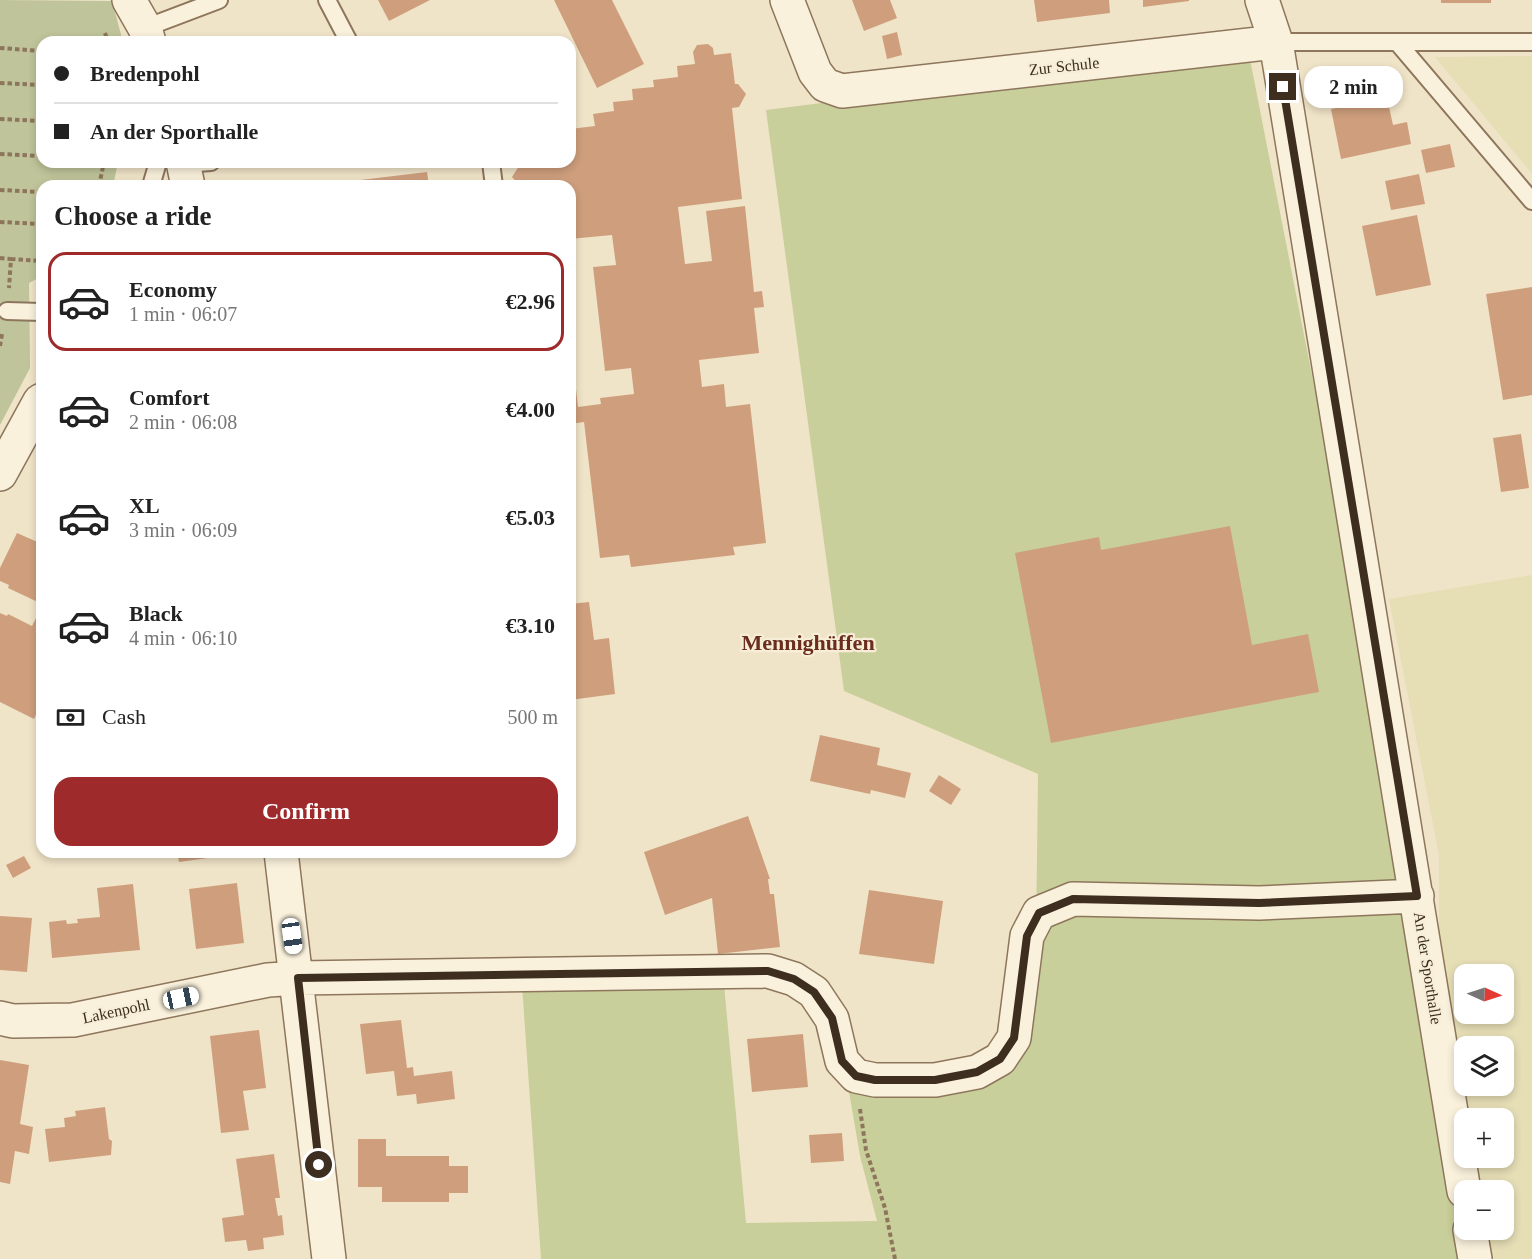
<!DOCTYPE html>
<meta charset="utf-8">
<style>
:root{--surface:#fff;--page:#f6f6f6;--text:#222;--muted:#767676;--line:#e0e0e0;--accent:#9e2a2b}
body{margin:0;font-family:Georgia,serif;background:var(--page);color:var(--text);height:100vh;display:flex;flex-direction:column;font-size:22px;white-space:nowrap}
*{box-sizing:border-box;margin:0}
p{font-size:20px;color:var(--muted)}
.icon{flex:none;width:33px;height:33px;fill:none;stroke:currentColor;stroke-width:2;stroke-linecap:round;stroke-linejoin:round}
.map{position:relative;flex:1;overflow:hidden}
.side{position:absolute;left:36px;top:180px;width:540px;height:678px;display:flex;flex-direction:column;background:var(--surface);border-radius:18px;box-shadow:0 3px 9px #0003}
.side>*{flex:none}
.guide{position:absolute;left:36px;top:36px;width:540px;height:132px;border-radius:18px;box-shadow:0 3px 9px #0003;display:grid;align-content:center;height:132px;padding:0 18px;background:var(--surface)}
.needle{width:39px;rotate:93deg}
.buttons{position:absolute;left:1454px;top:964px;display:grid;gap:12px}
.buttons a{display:grid;place-items:center;width:60px;height:60px;border-radius:12px;background:var(--surface);box-shadow:0 3px 9px #0003;font-size:30px}
.end{position:absolute;width:27px;height:27px;margin:-14px;border:8px solid #3d2e20;background:#fff;box-shadow:0 0 0 3px #fff}
.from{border-radius:50%}
.bubble{position:absolute;height:42px;border-radius:18px;background:var(--surface);box-shadow:0 3px 9px #0003;font-size:20px;font-weight:700;line-height:42px;text-align:center}
.car{position:absolute;width:18px;height:36px;margin:-18px -9px;border-radius:8px;box-shadow:0 0 4px 2px #0007;background:linear-gradient(#fff 24%,#345 0 40%,#fff 0 76%,#345 0 86%,#fff 0)}
.guide b{display:flex;align-items:center;gap:21px;height:57px;font-size:22px}
.guide b+b{border-top:2px solid var(--line)}
.guide i{width:15px;height:15px;background:var(--text)}
ul{padding:0;list-style:none}
li{display:flex;align-items:center;gap:18px;height:99px;margin:0 12px 9px;padding:0 6px;border:3px solid transparent;border-radius:18px}
li div{flex:1}
li b{display:block;font-size:22px}
li em{font-style:normal;font-weight:700}
li.active{border-color:var(--accent)}
li>.icon{width:54px;height:54px;stroke-width:1.5}
h2{padding:0 18px;font-size:27px;line-height:72px}
.pay{display:flex;align-items:center;gap:15px;height:66px;padding:0 18px;font-size:22px}
.pay p{margin-inline-start:auto}
.button{display:flex;gap:12px;margin-top:auto;padding:12px 18px}
.button a{flex:1;height:69px;border-radius:18px;background:var(--accent);color:#fff;font-size:24px;font-weight:700;line-height:69px;text-align:center}
.map>svg:first-child{display:block}
.farmland{fill:#e6deb5;fill-rule:evenodd}
.green{fill:#c9cf9b}
.cemetery{fill:#bfc49a}
.building{fill:#cf9f7d}
.lines{fill:none;stroke-linecap:round;stroke-linejoin:round}
.service-casing{stroke:#8d765c;stroke-width:20}
.minor-casing{stroke:#8d765c;stroke-width:36}
.path{stroke:#8d765c;stroke-width:4;stroke-dasharray:4.5 3;stroke-linecap:butt}
.service{stroke:#faf1dc;stroke-width:16}
.minor{stroke:#faf1dc;stroke-width:33}
.route{stroke:#3d2e20;stroke-width:8}
.labels{text-anchor:middle;dominant-baseline:central;stroke-width:4.5;stroke-linejoin:round;paint-order:stroke}
.street-label{font-size:16px;fill:#3d2e20;stroke:#f7eed8}
.district-label{font-size:22px;font-weight:bold;fill:#6b2e1e;stroke:#f7eed8}
</style>
<div class="map">
<svg width="1532" height="1259" viewBox="0 0 1532 1259">
<rect width="100%" height="100%" fill="#f0e4c8"/>
<!-- farmland -->
<path class="farmland" d="M1532,56v118l-97,-117z
M1532,575v684h-43l-5,-29h19v-39h-24l-6,-33h30v-39h-36l-28,-186v-78l-50,-256zM1464,975h39v39h-39zM1464,1047h39v39h-39z"/>
<!-- green -->
<path class="green" d="M1248,49l109,556 55,333 50,321h-921l-19,-274 202,-1 22,239 131,-2 -17,-65 -13,-76 156,-17 33,-127 2,-162 -194,-83 -78,-581z"/>
<!-- cemetery -->
<path class="cemetery" d="M0,0l112,1 11,41h-81v120h76l-5,24h-71v90l-13,7 1,85 -30,57z"/>
<!-- building -->
<path class="building" d="M378,0h52l-41,21z
M554,0h58l32,64 -47,24z
M852,0h38l7,18 -33,13z
M1034,0h75l1,13 -73,9z
M1143,0h46v1l-46,6z
M1441,0h50v3h-50z
M897,32l5,23 -15,4 -5,-23z
M708,44l5,4 1,7 17,-2 4,31h3l8,10 -7,13 -7,1 10,91 -64,8 7,57 27,-3 -6,-50 39,-5 9,86 8,-1 2,16 -10,1 5,45 -60,7 3,27 22,-3 2,23 24,-3 16,139 -33,4 2,8 -104,12 -2,-12 -29,3 -16,-136 -14,2v-43l5,-1 3,27 23,-3 -1,-6 34,-4 -3,-26 -26,3 -12,-104 23,-2 -4,-30 -42,4v-53h-50l-8,-9 9,-14 49,-1v-33l25,-3 -2,-12 21,-3 -1,-9 20,-2 -1,-11 22,-2 -1,-7 25,-3 -1,-11 18,-2 -2,-12 4,-7z
M1387,98l6,27 14,-3 4,22 -70,15 -10,-50z
M1450,144l5,23 -29,6 -5,-23z
M427,172l2,14h-110v-1z
M1419,174l6,30 -34,6 -6,-29z
M1417,215l14,70 -55,11 -14,-70z
M1532,287v108l-29,5 -17,-106z
M1521,434l8,54 -28,4 -8,-54z
M1230,526l22,119 56,-11 11,58 -268,51 -36,-190 84,-16 2,13z
M17,533l25,11v60l-34,-16 1,-3 -9,-4v-13z
M589,602l5,38 15,-2 6,56 -45,6v-96z
M42,606v96l-8,17 -34,-17v-89l7,3 1,-2 24,12z
M820,735l60,13 -3,17 34,8 -6,25 -34,-8 -1,4 -60,-13z
M939,775l22,14 -10,16 -22,-14z
M748,816l22,63h-2l2,15h4l6,53 -62,7 -6,-56 -47,17 -21,-63z
M177,852h38v5l-36,5z
M24,856l7,12 -18,10 -7,-13z
M237,883l7,60 -48,6 -7,-60z
M133,884l7,66 -88,8 -3,-36 17,-2 1,4 11,-1 -1,-4 23,-2 -3,-29z
M869,890l74,11 -9,63 -75,-10z
M0,916l32,2 -5,54 -27,-2z
M401,1020l6,48 6,-1 1,9 38,-5 3,28 -38,5 -1,-10 -19,2 -3,-25 -28,3 -6,-50z
M259,1030l7,58 -23,3 6,39 -28,3 -11,-97z
M803,1034l5,53 -56,5 -5,-53z
M0,1060l29,5 -9,59 13,3 -4,27 -14,-3 -5,33 -10,-2z
M105,1107l4,32 3,2 -1,14 -62,7 -4,-33 20,-2 -1,-9 12,-2 -1,-5z
M842,1133l2,28 -33,2 -2,-28z
M358,1139h28v17h63v10h19v27h-19v9h-67v-15h-24z
M274,1154l6,44h-5l3,18 4,-1 2,20 -21,3 1,11 -16,2 -2,-11 -21,2 -3,-24 22,-3 -8,-56z"/>
<g class="lines">
<!-- service casing -->
<g class="service-casing">
<path id="service" d="M327,0l22,42
M145,28l74,-28
M1276,42h256
M1397,42l135,159
M491,162l3,24
M183,164l28,-2
M151,186l7,-24
M7,311l35,1"/>
</g>
<!-- minor casing -->
<g class="minor-casing">
<path id="minor" d="M129,0l16,28 4,14
M787,0l28,72 10,13 17,6 434,-49
M1262,0l14,42 188,1149
M183,162l5,24
M0,474l40,-73 2,-1
M281,852l48,407
M0,1018l13,3 60,-1 195,-40 30,-2 470,-7 26,8 20,13 18,27 10,42 14,15 19,4h60l42,-8 23,-13 14,-21 13,-102 12,-23 34,-14 186,4 158,-7
M1470,1230l5,29"/>
</g>
<!-- path -->
<path class="path" d="M105,33l3,9
M0,48l42,3
M0,83l42,2
M0,119l42,2
M0,154l42,2
M99,186l5,-24
M0,190l42,2
M0,222l42,2
M0,258l11,1 -2,29
M11,259l31,2
M0,346l2,-12
M860,1109l6,41 19,58 10,51"/>
<!-- service -->
<use href="#service" class="service"/>
<!-- minor -->
<use href="#minor" class="minor"/>
</g>
<g class="lines">
<!-- route -->
<path class="route" d="M319,1165l-21,-187 470,-7 26,8 20,13 18,26 10,43 14,15 19,4h60l42,-8 23,-13 14,-21 13,-102 12,-23 34,-14 186,4 158,-7 -134,-809"/>
</g>
<g class="labels">
<!-- street labels -->
<g class="street-label">
<text transform="translate(1064 66) rotate(-6)">Zur Schule</text>
<text transform="translate(1428 968) rotate(81)">An der Sporthalle</text>
<text transform="translate(116 1011) rotate(-12)">Lakenpohl</text>
</g>
<!-- district labels -->
<g class="district-label">
<text x="808" y="642">Mennighüffen</text>
</g>
</g>
</svg>
<div class="buttons">
<a><svg class="needle" viewBox="-14 -14 28 28"><path d="M0-13l5 13h-10z" fill="#e53935"/><path d="M0 13l5-13h-10z" fill="#767676"/></svg></a>
<a><svg class="icon" aria-label="layers" viewBox="0 0 24 24"><path d="M12 4l9 5-9 5-9-5zM3 14l9 5 9-5"/></svg></a>
<a>+</a>
<a>−</a>
</div>
<i class="end from" style="left:319px;top:1165px"></i>
<i class="end" style="left:1283px;top:87px"></i>
<div class="bubble" style="left:1304px;top:66px;width:99px">2 min</div>
<i class="car" style="left:292px;top:936px;rotate:172deg"></i>
<i class="car" style="left:181px;top:998px;rotate:78deg"></i>
<div class="guide">
<b><i class="from"></i>Bredenpohl</b>
<b><i></i>An der Sporthalle</b>
</div>
<section class="side">
<h2>Choose a ride</h2>
<ul>
<li class="active"><svg class="icon" aria-label="car" viewBox="0 0 24 24"><path d="M5 17H2v-5l4-1 3-4h7l3 4 3 1v5h-3M9 17h6M6 11h13"/><circle cx="7" cy="17" r="2"/><circle cx="17" cy="17" r="2"/></svg><div><b>Economy</b><p>1 min · 06:07</p></div><em>€2.96</em></li>
<li><svg class="icon" aria-label="car" viewBox="0 0 24 24"><path d="M5 17H2v-5l4-1 3-4h7l3 4 3 1v5h-3M9 17h6M6 11h13"/><circle cx="7" cy="17" r="2"/><circle cx="17" cy="17" r="2"/></svg><div><b>Comfort</b><p>2 min · 06:08</p></div><em>€4.00</em></li>
<li><svg class="icon" aria-label="car" viewBox="0 0 24 24"><path d="M5 17H2v-5l4-1 3-4h7l3 4 3 1v5h-3M9 17h6M6 11h13"/><circle cx="7" cy="17" r="2"/><circle cx="17" cy="17" r="2"/></svg><div><b>XL</b><p>3 min · 06:09</p></div><em>€5.03</em></li>
<li><svg class="icon" aria-label="car" viewBox="0 0 24 24"><path d="M5 17H2v-5l4-1 3-4h7l3 4 3 1v5h-3M9 17h6M6 11h13"/><circle cx="7" cy="17" r="2"/><circle cx="17" cy="17" r="2"/></svg><div><b>Black</b><p>4 min · 06:10</p></div><em>€3.10</em></li>
</ul>
<div class="pay"><svg class="icon" aria-label="cash" viewBox="0 0 24 24"><path d="M3 7h18v10H3z"/><circle cx="12" cy="12" r="2"/></svg>Cash<p>500 m</p></div>
<div class="button"><a>Confirm</a></div>
</section>
</div>
